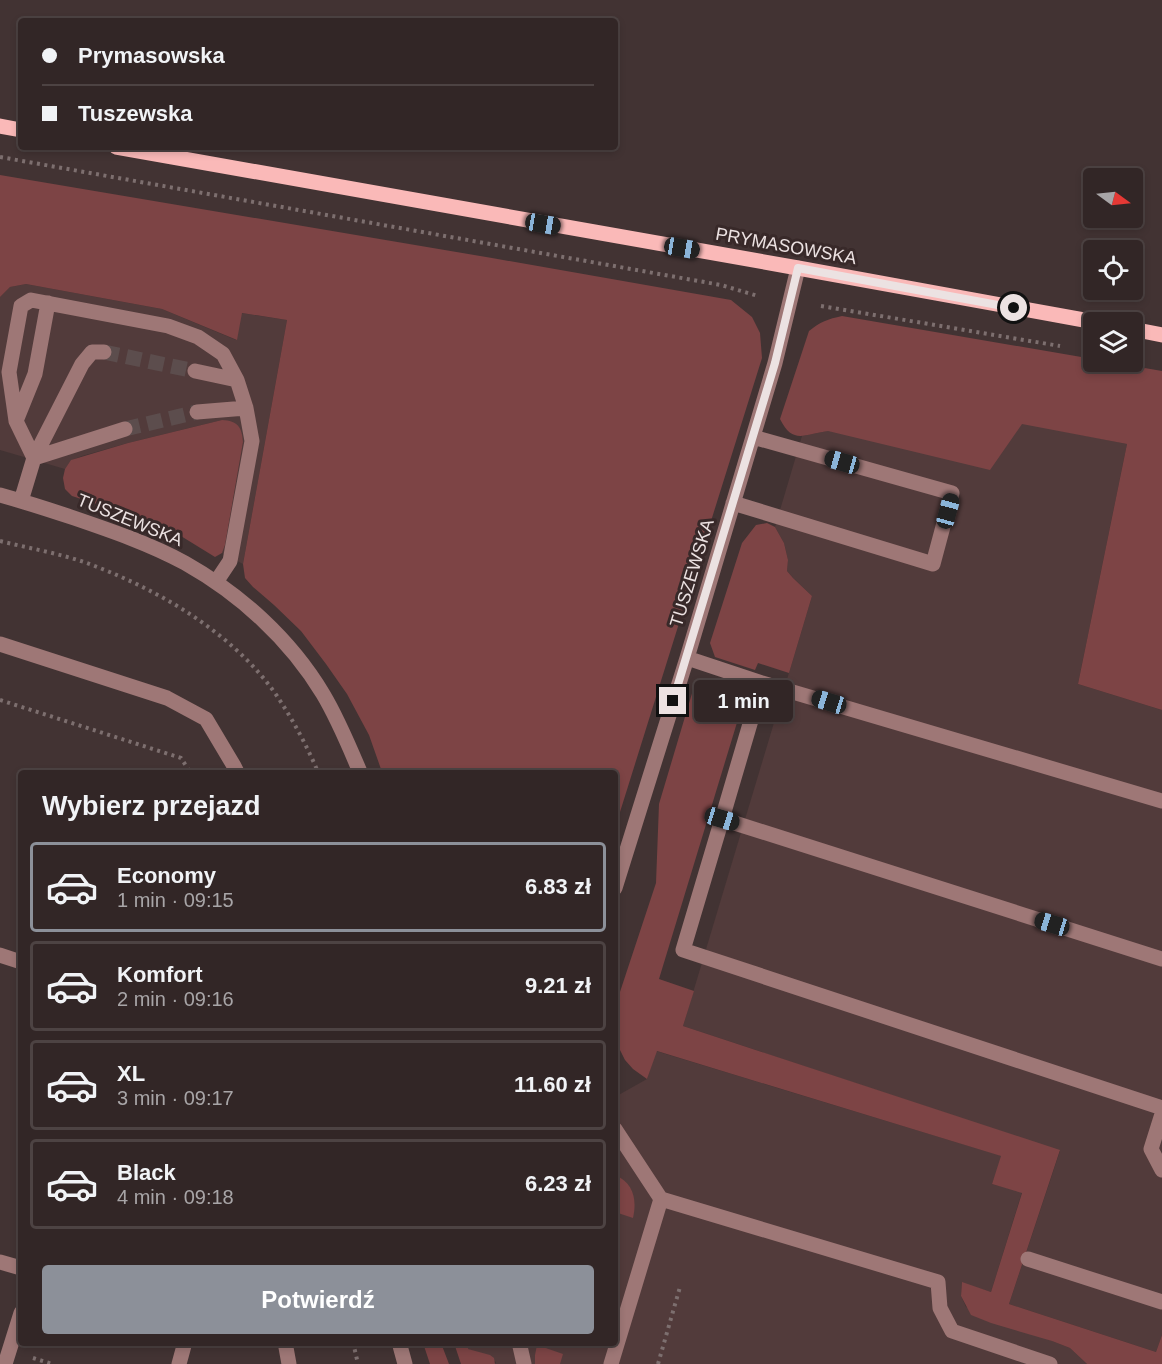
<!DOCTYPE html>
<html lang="pl">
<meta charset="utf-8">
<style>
:root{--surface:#322626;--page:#3d3232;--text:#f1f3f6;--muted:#a8a5a7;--line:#4d4343;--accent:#8c9099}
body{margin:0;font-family:Arial,sans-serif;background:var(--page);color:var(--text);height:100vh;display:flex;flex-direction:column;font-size:22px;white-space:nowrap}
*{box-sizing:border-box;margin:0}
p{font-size:20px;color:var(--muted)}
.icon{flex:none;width:33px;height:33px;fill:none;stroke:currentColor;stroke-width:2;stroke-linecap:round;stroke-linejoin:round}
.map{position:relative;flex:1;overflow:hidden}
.drawer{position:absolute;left:18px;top:770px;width:600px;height:576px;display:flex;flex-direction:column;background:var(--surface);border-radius:6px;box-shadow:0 3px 9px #0003,0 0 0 2px var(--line)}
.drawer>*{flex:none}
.banner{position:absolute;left:18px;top:18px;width:600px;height:132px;border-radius:6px;box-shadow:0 3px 9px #0003,0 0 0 2px var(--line);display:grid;align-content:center;height:132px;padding:0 24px;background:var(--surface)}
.needle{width:39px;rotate:105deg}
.buttons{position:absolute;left:1083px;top:168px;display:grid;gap:12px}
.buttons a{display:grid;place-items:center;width:60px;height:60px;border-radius:6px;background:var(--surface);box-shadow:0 3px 9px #0003,0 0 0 2px var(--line);font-size:30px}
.end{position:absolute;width:27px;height:27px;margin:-14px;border:8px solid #ece2e2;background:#111;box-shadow:0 0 0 3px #111}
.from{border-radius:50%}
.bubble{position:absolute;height:42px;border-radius:6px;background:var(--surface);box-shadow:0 3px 9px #0003,0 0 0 2px var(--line);font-size:20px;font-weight:700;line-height:42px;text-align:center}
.car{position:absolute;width:18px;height:36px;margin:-18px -9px;border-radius:8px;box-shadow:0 0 4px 2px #0007;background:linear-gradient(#222 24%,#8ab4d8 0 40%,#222 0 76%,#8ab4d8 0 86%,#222 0)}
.banner b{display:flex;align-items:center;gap:21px;height:57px;font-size:22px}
.banner b+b{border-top:2px solid var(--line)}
.banner i{width:15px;height:15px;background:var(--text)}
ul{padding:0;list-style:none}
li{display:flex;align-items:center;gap:18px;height:90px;margin:0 12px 9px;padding:0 12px;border:3px solid var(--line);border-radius:6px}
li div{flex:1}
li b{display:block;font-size:22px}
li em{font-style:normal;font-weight:700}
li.on{border-color:var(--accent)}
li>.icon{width:54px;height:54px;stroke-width:1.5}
h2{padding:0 24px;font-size:27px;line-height:72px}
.button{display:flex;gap:12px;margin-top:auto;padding:12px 24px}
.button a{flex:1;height:69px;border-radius:6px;background:var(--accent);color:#fff;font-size:24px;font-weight:700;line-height:69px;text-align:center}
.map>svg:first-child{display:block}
.built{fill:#523b3b}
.green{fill:#7d4445}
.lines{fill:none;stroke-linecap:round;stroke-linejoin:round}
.minor-tunnel{stroke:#5c4d4d;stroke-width:15;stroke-dasharray:15 8;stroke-linecap:butt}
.path{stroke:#7d6f6f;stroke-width:4;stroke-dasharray:3 4.5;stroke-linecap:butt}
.minor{stroke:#9e7776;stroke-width:15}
.major{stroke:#fab9b8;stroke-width:15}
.route{stroke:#ece2e2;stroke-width:8}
.labels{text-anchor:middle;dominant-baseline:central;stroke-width:6;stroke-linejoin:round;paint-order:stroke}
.street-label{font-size:18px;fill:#ece2e2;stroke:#382929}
</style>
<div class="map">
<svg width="1162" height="1364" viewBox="0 0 1162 1364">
<rect width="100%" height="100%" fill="#423333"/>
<!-- built -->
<path class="built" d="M26,284l136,25 74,31 5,-27 46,7 -44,244 -21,-11 3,-8 18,-103 -21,-22 -94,23 -46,13 -10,4 -7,9 -65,-19v-153l10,-10z
M1022,423l105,21 -49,240 84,26v625l-6,17 -147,-48 51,-153 -377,-125 129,-430 -19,-18 -6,-7 1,-11 -4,-17 -9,-16 27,-91 25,-5z
M656,1051l346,105 -10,28 30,8 -31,100 -29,-9 -1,13 5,11 104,41 17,16h-592l1,-2 -29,-13 2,-7h146v-245l32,-18z"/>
<!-- green -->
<path class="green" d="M0,175l492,83 239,42 21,17 8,16 2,25 -147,470v-56h-233l-13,-37 -22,-41 -21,-30 -25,-33 -27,-26 -21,-18 -8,-9 -2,-14 44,-244 -45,-7 -5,27 -75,-31 -136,-25 -16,3 -10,10z
M842,316l251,43 1,3h16l52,9v339l-84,-26 49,-240 -105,-20 -32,46 -162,-39c-24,3 -35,14 -48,-12l29,-88c11,-9 19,-12 33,-15z
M222,420c16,1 20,7 21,22l-18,103 -3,8 -7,4 -39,-24 -43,-17 -61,-20 -7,-7 -2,-11 2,-9 6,-9 57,-17z
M767,523l8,4 9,16 4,17 -1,11 6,7 19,18 -23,77 -31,-10 -3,7 -40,-13 -5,-14 32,-100 14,-18z
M710,678l32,9 4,6 -87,286 35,12 -11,35 377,124 -51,154 147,48 6,-17v29h-75l-17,-16 -18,-7 -61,-18 -20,-8 -10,-19 1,-14 29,10 31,-99 -30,-9 9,-28 -344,-105 -10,28 -14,-10 -8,-9 -7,-14 -3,-10v-29l41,-124 3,-79 34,-114 6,-9z
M615,1175c19,8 22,25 18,43l-18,-6z
M423,1343h18l8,21h-19z
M454,1343h15l-1,6 22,6 4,3 1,6h-34z
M537,1345l26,9 -3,10h-25v-9z"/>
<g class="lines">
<!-- minor-tunnel -->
<path class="minor-tunnel" d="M104,352l91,19
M125,429l72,-17"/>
<!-- path -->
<path class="path" d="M0,157l721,128 37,11
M821,306l239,40
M0,541c28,7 57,12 84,21 72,26 149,70 193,134 16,24 30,50 41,76
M0,700l181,58 9,14
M353,1342l5,22
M33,1358l19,6
M658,1364l22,-77"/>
<!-- minor -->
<path class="minor" d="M195,371l42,9 9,28 6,33 -22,120 -14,21
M197,412l49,-4
M16,421l19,-47 13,-71
M125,429l-91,29 -18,-37 -7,-49 12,-66 10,-6 137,26 30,11 25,17 14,26
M0,495c25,7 50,15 74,23 38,13 76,26 111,45 55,31 105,76 138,131 15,25 26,52 37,78
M21,501l13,-43 48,-94 10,-12h12
M733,503l200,61 19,-71 -199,-56
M0,644l167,54 39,21 28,47 3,6
M687,658l75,25
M1162,801l-400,-118 -40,136 440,140
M722,819l-39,131 479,158
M615,888l72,-230 88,-295 23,-95
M0,955l21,7
M1162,1114l-11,35 11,21
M615,1129l46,70 277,83 2,26 12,23 98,33
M1028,1259l134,43
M0,1262l21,6
M285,1342l4,22
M399,1342l6,22
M519,1342l5,22
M5,1364l16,-51
M179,1364l6,-22
M611,1364l50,-165"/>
<!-- major -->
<path class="major" d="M0,126l21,4
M116,147l682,121 297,54
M1132,329l30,6"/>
</g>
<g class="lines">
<!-- route -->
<path class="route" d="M673,701l102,-338 23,-95 216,40"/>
</g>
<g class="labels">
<!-- street labels -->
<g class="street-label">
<text transform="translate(786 246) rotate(10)">PRYMASOWSKA</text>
<text transform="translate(130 520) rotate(22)">TUSZEWSKA</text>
<text transform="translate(692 573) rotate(-73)">TUSZEWSKA</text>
</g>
</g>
</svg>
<div class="buttons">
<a><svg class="needle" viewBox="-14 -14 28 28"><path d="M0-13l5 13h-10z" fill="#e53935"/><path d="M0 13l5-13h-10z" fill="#a8a5a7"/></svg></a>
<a><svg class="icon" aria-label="locate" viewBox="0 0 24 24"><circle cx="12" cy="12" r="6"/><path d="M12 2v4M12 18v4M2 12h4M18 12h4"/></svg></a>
<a><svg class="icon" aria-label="layers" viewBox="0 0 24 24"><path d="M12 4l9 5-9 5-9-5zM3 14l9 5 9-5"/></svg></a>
</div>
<i class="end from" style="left:1014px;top:308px"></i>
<i class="end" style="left:673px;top:701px"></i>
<div class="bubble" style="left:694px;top:680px;width:99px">1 min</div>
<i class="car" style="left:543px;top:224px;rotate:100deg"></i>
<i class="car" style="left:682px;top:248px;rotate:100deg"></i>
<i class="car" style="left:842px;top:462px;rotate:286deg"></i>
<i class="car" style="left:948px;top:511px;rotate:15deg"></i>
<i class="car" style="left:829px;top:702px;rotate:287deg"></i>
<i class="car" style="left:722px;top:819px;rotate:107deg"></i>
<i class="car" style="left:1052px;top:924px;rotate:287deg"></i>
<div class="banner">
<b><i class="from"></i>Prymasowska</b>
<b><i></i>Tuszewska</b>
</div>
<section class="drawer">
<h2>Wybierz przejazd</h2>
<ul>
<li class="on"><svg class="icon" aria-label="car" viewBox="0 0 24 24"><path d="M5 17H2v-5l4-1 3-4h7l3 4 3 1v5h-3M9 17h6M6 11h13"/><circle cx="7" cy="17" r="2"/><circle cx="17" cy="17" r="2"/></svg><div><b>Economy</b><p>1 min · 09:15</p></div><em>6.83 zł</em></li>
<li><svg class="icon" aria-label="car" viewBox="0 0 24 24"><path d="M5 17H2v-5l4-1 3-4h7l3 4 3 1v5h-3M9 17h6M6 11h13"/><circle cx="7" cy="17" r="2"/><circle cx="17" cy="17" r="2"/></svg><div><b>Komfort</b><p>2 min · 09:16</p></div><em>9.21 zł</em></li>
<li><svg class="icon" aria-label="car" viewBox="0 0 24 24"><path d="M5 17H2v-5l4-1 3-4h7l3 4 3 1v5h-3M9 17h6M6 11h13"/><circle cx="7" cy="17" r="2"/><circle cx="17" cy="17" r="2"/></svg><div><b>XL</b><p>3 min · 09:17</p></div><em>11.60 zł</em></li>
<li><svg class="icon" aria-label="car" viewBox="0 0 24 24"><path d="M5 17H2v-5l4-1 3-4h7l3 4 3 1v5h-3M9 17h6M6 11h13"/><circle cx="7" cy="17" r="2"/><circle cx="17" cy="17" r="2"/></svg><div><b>Black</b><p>4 min · 09:18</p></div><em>6.23 zł</em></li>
</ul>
<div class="button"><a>Potwierdź</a></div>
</section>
</div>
